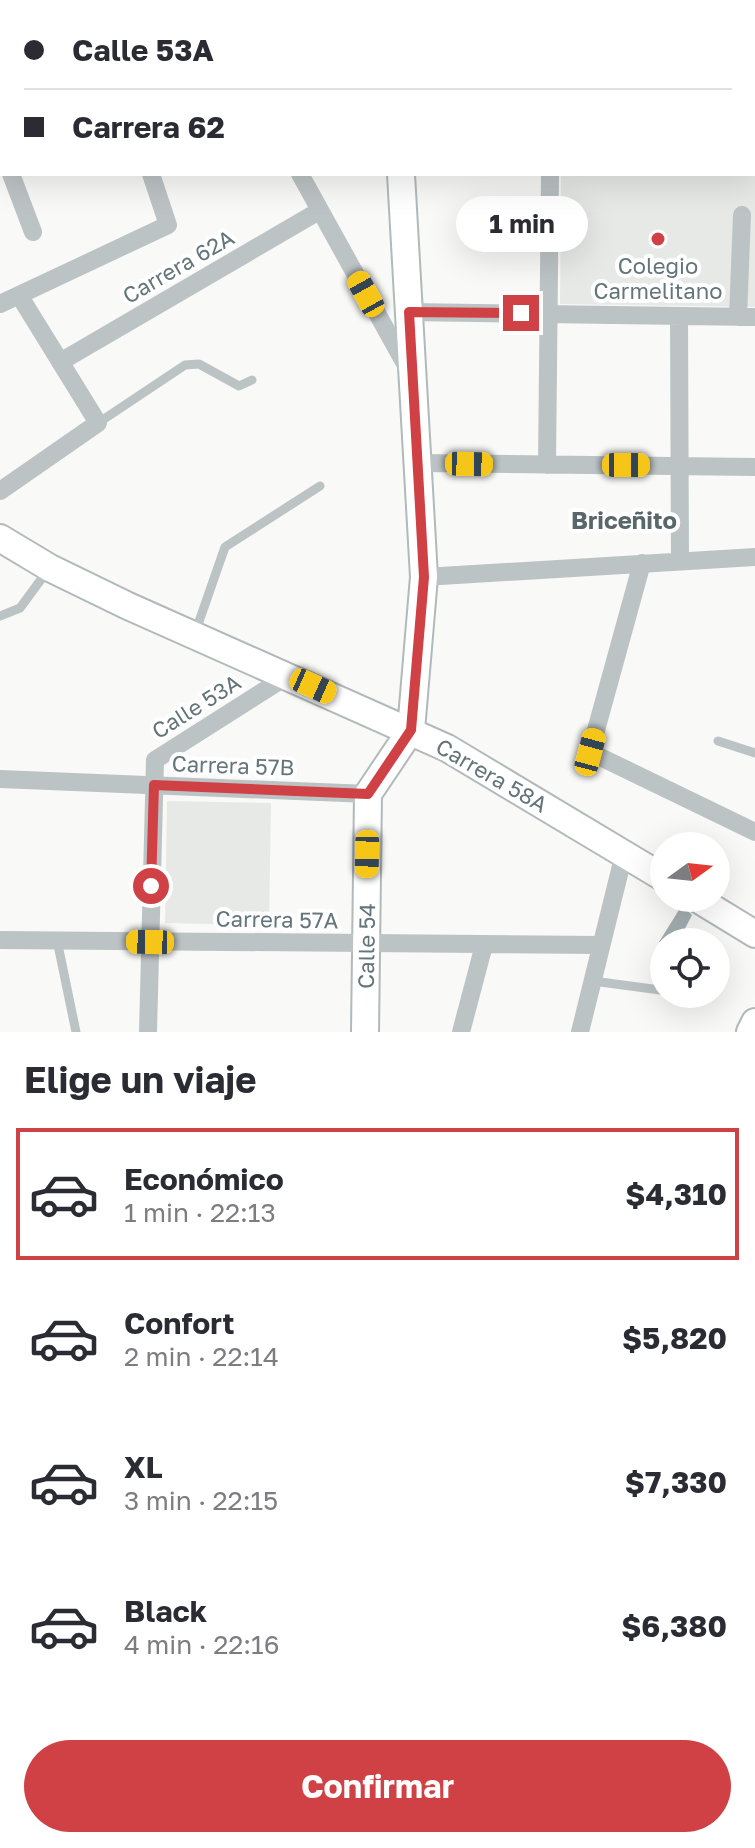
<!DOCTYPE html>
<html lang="es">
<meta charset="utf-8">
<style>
:root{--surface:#fff;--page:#f2f2f3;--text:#2b2b33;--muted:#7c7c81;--line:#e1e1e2;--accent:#cf4144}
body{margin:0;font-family:"Golos Text",sans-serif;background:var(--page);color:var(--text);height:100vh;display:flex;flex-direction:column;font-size:30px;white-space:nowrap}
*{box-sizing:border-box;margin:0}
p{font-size:26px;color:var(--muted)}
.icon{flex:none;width:44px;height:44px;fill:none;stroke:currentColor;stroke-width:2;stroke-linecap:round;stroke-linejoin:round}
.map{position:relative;height:1032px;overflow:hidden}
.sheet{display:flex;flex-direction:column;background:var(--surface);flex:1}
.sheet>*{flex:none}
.banner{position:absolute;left:0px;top:0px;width:756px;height:176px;box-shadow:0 8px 32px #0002;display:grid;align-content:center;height:176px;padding:0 24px;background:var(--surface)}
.needle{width:52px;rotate:75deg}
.fabs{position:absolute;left:650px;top:832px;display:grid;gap:16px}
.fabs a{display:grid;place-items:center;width:80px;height:80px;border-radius:50%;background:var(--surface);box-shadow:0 8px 32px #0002;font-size:40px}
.end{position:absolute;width:36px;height:36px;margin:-18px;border:10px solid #cf4144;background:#fff;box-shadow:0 0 0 4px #fff}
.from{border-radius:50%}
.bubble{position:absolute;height:56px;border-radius:28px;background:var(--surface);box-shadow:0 8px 32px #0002;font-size:26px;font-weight:700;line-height:56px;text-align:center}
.car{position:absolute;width:24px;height:48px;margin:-24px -12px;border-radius:10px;box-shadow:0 0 6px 2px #0007;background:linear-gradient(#f5c518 24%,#345 0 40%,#f5c518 0 76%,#345 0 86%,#f5c518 0)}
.banner b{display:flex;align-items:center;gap:28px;height:76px;font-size:30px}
.banner b+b{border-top:2px solid var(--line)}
.banner i{width:20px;height:20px;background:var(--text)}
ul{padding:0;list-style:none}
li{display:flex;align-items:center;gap:24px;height:132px;margin:0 16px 12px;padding:0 8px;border:4px solid transparent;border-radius:0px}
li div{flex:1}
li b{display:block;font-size:30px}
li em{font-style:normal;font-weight:700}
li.on{border-color:var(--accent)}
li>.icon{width:72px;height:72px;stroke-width:1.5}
h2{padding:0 24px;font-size:36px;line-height:96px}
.action{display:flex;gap:16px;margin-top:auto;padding:16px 24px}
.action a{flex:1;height:92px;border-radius:48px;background:var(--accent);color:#fff;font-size:32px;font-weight:700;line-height:92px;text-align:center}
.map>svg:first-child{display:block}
.built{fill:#e7e9e7}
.building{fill:#a4b0b2}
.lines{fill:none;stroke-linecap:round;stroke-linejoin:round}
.secondary-casing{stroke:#b1b9bb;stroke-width:30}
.lane{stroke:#bcc3c4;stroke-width:9}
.street{stroke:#bcc3c4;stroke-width:18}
.secondary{stroke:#fff;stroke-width:26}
.route{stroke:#cf4144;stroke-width:10}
.poi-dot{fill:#cf4144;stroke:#fff;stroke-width:3}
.labels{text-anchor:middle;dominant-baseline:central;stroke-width:8;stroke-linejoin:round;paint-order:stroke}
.poi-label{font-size:22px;fill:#637579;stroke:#fff}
.street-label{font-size:22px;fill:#637579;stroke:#fff}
.neighbourhood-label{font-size:24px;font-weight:bold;fill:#59676b;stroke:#fff}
</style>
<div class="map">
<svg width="755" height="1032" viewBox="0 0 755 1032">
<rect width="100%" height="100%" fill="#f9f9f7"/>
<!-- built -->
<path class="built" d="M755,120v187l-195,-3 1,-130h193z
M167,801l104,2 -2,122 -104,-2z"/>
<!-- building -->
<path class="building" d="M682,905l10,10 -14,27h-19z"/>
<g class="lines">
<!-- secondary casing -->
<g class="secondary-casing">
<path id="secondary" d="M0,105h2
M754,105h1
M0,538l50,30 76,37 321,143 217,130
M696,898l59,36
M365,1032l3,-238 43,-64 13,-153 -23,-403
M750,1032l5,-10"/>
</g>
<!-- lane -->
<path class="lane" d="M98,423l87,-58 14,-1 40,22 13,-6
M0,616l20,-8 28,-38
M195,633l30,-86 95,-61
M718,741l37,12
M57,940l19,92
M593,981l67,9"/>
<!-- street -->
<path class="street" d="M138,0l1,2
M288,0l1,2
M399,2v-2
M552,2v-2
M681,2v-2
M0,145l2,6
M11,174l22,58
M300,174l109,197
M0,304l168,-79 -17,-51
M409,312l346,5
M679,316l1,245
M738,317l4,-102
M60,362l259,-151
M418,463l337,4
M547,465l3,-291
M0,491l98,-68 -79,-128
M642,563l-52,189 165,80
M424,577l331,-20
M0,779l368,15
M0,940l601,5
M148,1032l7,-272 134,-85
M461,1032l23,-87
M580,1032l44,-178"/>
<!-- secondary -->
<use href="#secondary" class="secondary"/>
</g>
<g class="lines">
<!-- route -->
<path class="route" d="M151,886l3,-101 214,9 43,-64 13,-153 -15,-265 112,1"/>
</g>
<!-- markers -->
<circle class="poi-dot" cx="658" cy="239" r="8"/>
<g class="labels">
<!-- poi labels -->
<g class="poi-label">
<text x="658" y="265">Colegio<tspan x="658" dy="25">Carmelitano</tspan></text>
</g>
<!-- street labels -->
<g class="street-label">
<text transform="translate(178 266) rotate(-30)">Carrera 62A</text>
<text transform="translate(196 706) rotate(-32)">Calle 53A</text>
<text transform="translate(233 765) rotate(2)">Carrera 57B</text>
<text transform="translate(492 775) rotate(30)">Carrera 58A</text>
<text transform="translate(277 919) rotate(1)">Carrera 57A</text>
<text transform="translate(366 946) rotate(-89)">Calle 54</text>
</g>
<!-- neighbourhood labels -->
<g class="neighbourhood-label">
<text x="624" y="519">Briceñito</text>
</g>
</g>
</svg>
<div class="fabs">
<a><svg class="needle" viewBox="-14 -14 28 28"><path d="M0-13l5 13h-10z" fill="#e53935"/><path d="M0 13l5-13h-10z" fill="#7c7c81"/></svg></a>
<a><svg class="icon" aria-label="locate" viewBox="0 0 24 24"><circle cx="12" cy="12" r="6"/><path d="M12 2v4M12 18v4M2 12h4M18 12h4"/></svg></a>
</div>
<i class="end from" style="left:151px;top:886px"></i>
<i class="end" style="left:521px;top:313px"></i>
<div class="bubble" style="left:456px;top:196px;width:132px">1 min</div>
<i class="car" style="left:366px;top:294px;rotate:331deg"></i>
<i class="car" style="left:469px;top:464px;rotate:91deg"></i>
<i class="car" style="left:626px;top:465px;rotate:90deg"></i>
<i class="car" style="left:313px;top:686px;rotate:114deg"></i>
<i class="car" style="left:590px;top:752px;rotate:15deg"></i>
<i class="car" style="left:367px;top:854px;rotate:181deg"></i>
<i class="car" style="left:150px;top:942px;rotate:271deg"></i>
<div class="banner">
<b><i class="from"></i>Calle 53A</b>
<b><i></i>Carrera 62</b>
</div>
</div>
<section class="sheet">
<h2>Elige un viaje</h2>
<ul>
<li class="on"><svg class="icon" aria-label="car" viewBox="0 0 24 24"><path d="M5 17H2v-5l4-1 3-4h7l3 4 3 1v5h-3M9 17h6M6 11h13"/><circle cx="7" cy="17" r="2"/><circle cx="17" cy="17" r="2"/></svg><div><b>Económico</b><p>1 min · 22:13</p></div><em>$4,310</em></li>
<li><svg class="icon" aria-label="car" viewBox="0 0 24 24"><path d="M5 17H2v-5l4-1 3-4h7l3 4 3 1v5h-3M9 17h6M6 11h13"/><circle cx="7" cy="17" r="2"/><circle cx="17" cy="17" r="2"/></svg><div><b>Confort</b><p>2 min · 22:14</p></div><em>$5,820</em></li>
<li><svg class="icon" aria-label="car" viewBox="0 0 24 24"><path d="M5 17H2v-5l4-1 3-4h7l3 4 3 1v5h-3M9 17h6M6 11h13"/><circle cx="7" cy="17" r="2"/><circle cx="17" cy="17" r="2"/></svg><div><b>XL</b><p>3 min · 22:15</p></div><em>$7,330</em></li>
<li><svg class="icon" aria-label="car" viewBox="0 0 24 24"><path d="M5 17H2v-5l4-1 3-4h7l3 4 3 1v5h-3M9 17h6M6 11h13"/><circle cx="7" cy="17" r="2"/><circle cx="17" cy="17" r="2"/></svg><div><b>Black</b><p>4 min · 22:16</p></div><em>$6,380</em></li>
</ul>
<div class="action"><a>Confirmar</a></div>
</section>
